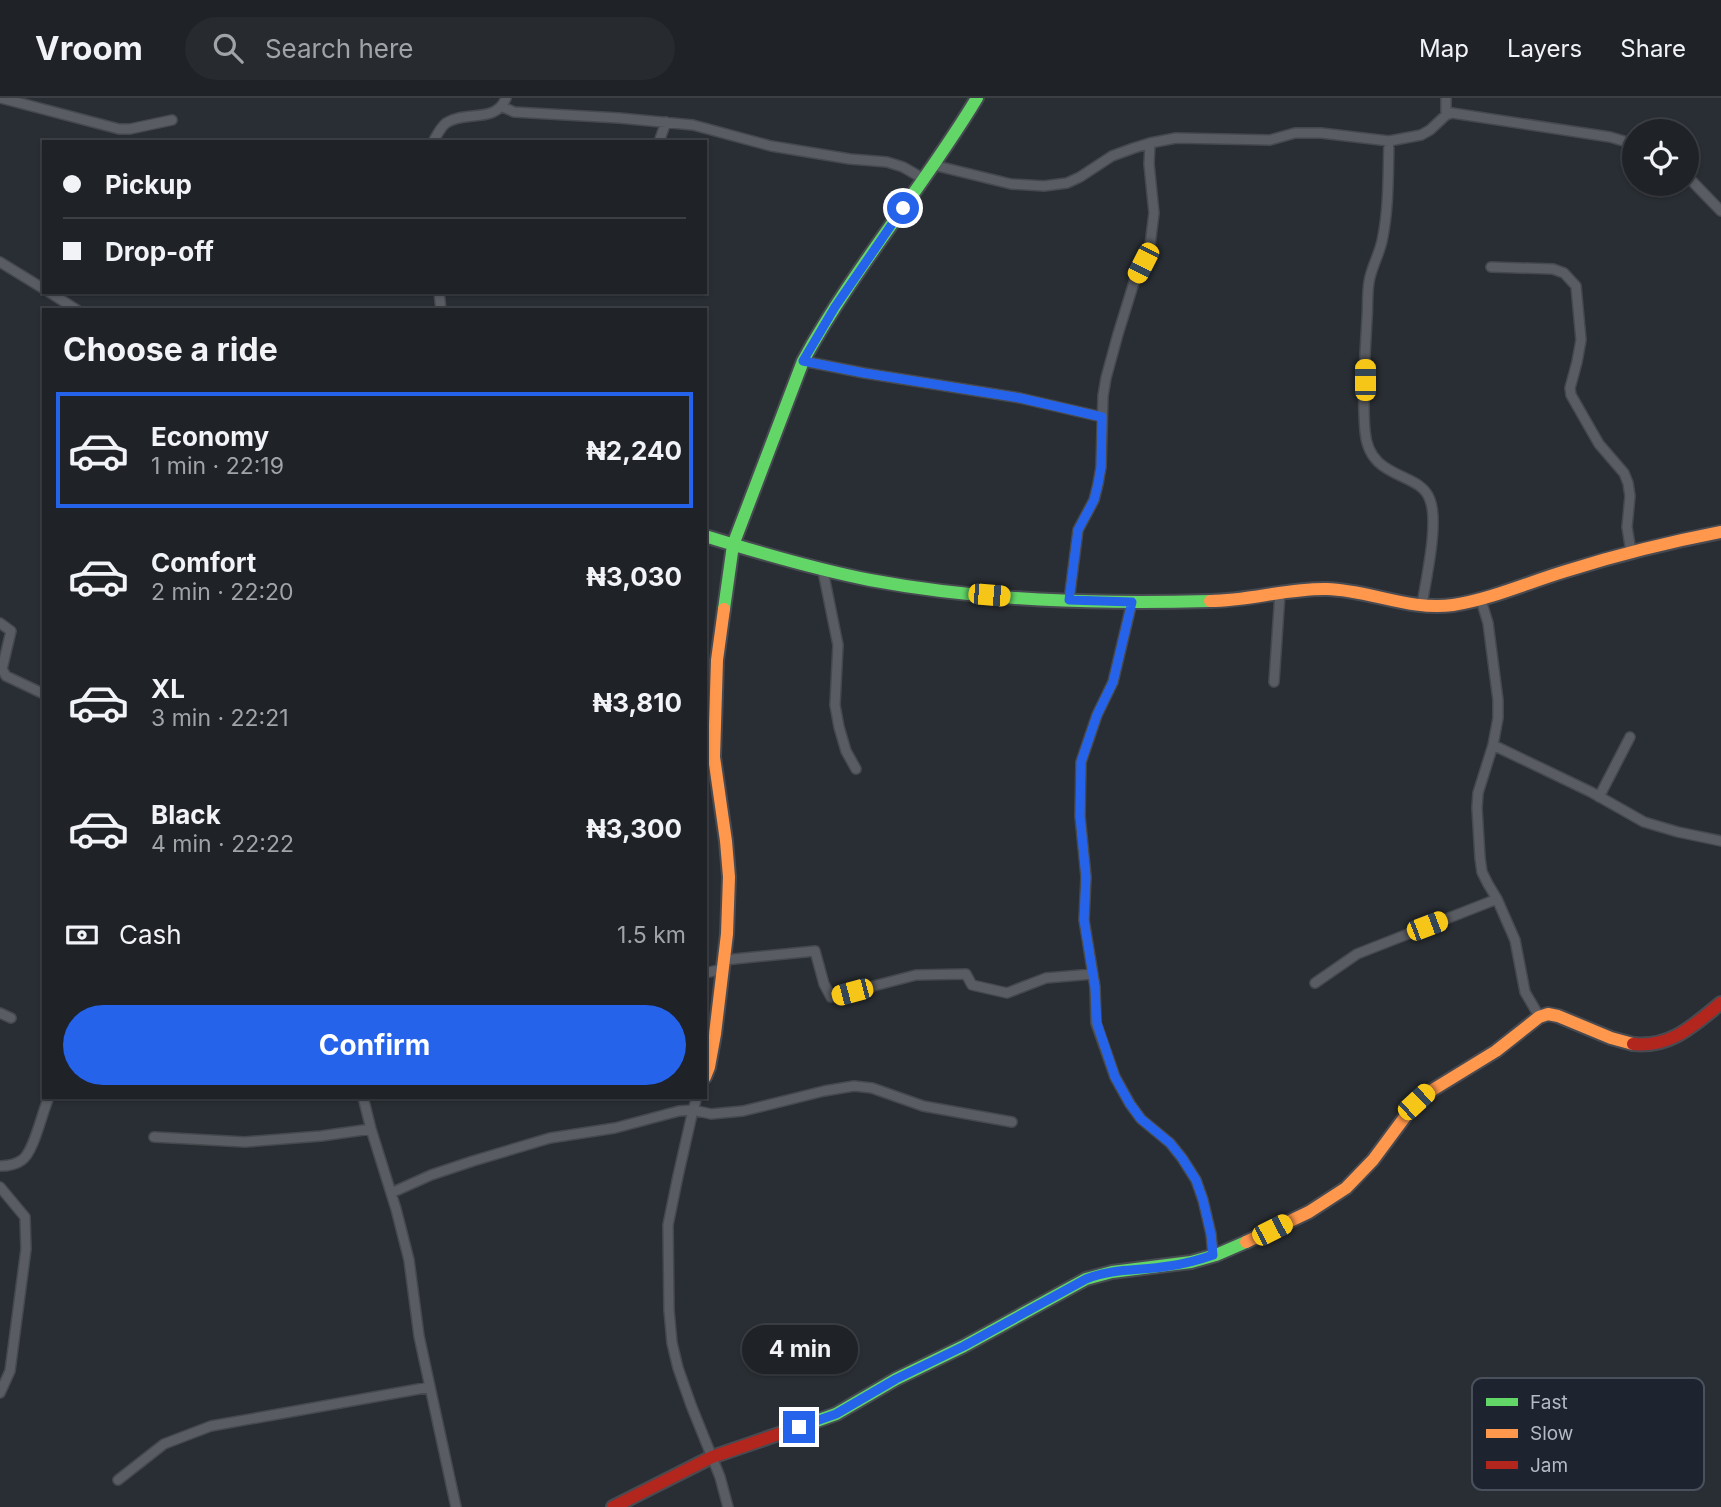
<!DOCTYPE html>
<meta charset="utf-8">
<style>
:root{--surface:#1f2227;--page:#272a2f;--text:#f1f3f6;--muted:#a1a4a7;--line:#3c3f44;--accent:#2563eb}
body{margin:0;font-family:Inter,sans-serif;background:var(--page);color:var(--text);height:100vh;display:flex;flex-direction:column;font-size:26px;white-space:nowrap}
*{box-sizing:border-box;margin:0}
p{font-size:23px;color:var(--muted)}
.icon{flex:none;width:38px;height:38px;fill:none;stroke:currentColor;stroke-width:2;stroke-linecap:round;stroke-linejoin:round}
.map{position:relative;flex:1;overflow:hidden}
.details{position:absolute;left:42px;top:210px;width:665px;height:791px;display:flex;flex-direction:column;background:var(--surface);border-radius:0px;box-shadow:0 2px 5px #0004,0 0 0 2px var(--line)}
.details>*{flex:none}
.guide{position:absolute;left:42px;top:42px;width:665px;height:154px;border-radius:0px;box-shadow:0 2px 5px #0004,0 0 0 2px var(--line);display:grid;align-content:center;height:154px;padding:0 21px;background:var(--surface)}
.buttons{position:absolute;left:1622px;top:21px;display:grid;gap:14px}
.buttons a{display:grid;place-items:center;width:77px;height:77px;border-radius:50%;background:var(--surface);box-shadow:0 2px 5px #0004,0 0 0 2px var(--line);font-size:35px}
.end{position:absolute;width:32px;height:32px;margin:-16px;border:9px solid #2563eb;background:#fff;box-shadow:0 0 0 4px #fff}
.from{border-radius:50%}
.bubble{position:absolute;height:49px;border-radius:24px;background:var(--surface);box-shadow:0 2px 5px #0004,0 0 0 2px var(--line);font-size:23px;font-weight:700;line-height:49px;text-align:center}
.car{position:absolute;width:21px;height:42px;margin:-21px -10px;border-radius:9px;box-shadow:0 0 5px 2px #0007;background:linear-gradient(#f5c518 24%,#345 0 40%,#f5c518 0 76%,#345 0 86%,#f5c518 0)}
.guide b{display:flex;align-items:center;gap:24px;height:66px;font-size:26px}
.guide b+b{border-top:2px solid var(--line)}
.guide i{width:18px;height:18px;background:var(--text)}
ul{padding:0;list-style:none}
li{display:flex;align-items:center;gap:21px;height:116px;margin:0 14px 10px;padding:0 7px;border:4px solid transparent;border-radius:0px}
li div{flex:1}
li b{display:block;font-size:26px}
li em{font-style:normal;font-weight:700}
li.selected{border-color:var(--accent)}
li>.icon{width:63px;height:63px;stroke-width:1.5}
h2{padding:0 21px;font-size:32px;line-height:84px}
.pay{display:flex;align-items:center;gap:18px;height:77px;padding:0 21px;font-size:26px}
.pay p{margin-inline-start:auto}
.action{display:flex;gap:14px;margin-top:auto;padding:14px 21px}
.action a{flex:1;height:80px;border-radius:42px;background:var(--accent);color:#fff;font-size:28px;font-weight:700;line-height:80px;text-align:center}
header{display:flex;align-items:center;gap:42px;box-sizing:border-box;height:98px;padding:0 35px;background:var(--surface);border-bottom:2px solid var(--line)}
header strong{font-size:33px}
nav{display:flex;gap:38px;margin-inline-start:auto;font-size:24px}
.search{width:490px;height:63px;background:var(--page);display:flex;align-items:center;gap:18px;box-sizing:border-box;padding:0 24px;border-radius:38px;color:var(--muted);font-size:26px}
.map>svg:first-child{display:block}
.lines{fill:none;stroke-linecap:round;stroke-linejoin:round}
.street-casing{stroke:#45494e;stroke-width:12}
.fast-casing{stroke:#474a51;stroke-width:16}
.slow-casing{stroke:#474a51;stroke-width:16}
.jam-casing{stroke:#474a51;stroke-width:16}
.street{stroke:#595c63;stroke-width:9}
.fast{stroke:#63d668;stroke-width:12}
.slow{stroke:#ff974d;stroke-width:12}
.jam{stroke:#b3261e;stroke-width:12}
.route{stroke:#2563eb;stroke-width:9}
.key{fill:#1d242f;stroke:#4a515c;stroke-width:2}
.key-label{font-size:19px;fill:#b3bac6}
</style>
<header>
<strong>Vroom</strong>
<div class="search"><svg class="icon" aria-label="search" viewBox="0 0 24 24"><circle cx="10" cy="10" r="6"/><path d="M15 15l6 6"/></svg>Search here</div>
<nav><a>Map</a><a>Layers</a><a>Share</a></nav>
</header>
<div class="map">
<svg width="1721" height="1409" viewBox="0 0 1721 1409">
<rect width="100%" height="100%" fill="#292e34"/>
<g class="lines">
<!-- street casing -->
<g class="street-casing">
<path id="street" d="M1,0l118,31h11l42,-9
M1446,0v17
M503,9l11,5 105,6 74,7 78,21 79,13 37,3 16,5 21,12
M1389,43c-1,33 0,68 -7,100 -3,14 -11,27 -13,41 -2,12 -1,25 -2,37 -2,35 -5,77 -2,112 4,51 55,39 65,69 9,23 -4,78 -8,105
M433,44c4,-7 7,-14 13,-19 20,-13 50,1 60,-25
M659,44l7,-20
M933,67l78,19 33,2 23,-3 13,-6 32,-21 22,-8 16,-5 26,-5 94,2 25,-7h26l68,8 32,-6 9,-5 16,-15 6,-2 158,24 24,7
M1687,78l34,35
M0,164l44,27
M1491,169l62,2 11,4 12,13 5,54 -4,22 -7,26 1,7 28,49 25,29 4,10 2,13 -3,31 4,25
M49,194l28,18
M439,194l2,18
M803,263l61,12 156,25 82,19
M823,473l15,74 -3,60 4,22 7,24 10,18
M1069,502l9,-70 16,-30 4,-16 3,-17 2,-71 3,-18 12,-44 17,-55 15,-34 4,-32 -5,-49 1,-21
M1481,502l7,23 10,77v18l-5,27 -15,48 -1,15 3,50 2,14 6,12 9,15 18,41 10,52 14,24
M1132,504l-19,80 -16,33 -16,47 -1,54 6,61 -2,43 11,67 1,36 19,54 15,27 11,15 29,24 12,15 14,22 7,20 8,34 2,21
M0,525l11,8 -9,38 4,7 38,18
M1274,584l6,-89
M1493,647l98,47 53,30 34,10 43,9
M1599,699l31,-60
M724,862l91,-9 9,33 7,13 85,-22 50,-1 6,11 35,8 39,-15 47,-4
M705,875l18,-4
M1315,885l42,-29 140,-55
M0,915l11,5
M363,999l8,32 25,80 13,51 10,76 37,171
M697,999l-4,13 -15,66 -10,49 1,85 3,33 6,25 13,37 29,72 8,30
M154,1039l91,5 76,-6 50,-7
M0,1068c8,0 15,-1 22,-6 12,-8 20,-48 27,-63
M0,1089l25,30 1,32 -16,122 -10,22
M391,1095l40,-18 42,-14 77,-23 65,-10 64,-17 14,-1 18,4 32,-3 81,-20 30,-5 18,2 51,18 89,16
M118,1382l46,-36 47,-18 219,-39"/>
</g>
<!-- fast casing -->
<g class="fast-casing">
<path id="fast" d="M705,438c55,17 109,33 165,44 112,21 227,24 340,21
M724,511l9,-64 70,-184c50,-92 120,-173 174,-263
M802,1328l34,-12 60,-35 68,-33 122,-67 26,-7 79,-10 25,-7 30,-13"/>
</g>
<!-- slow casing -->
<g class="slow-casing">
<path id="slow" d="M1210,503c39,0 78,-13 117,-12 42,1 83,22 126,16 39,-6 76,-23 113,-34 51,-16 103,-29 155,-39
M705,979l4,-10 6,-33 12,-100 2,-57 -3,-36 -12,-84 3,-97 7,-51
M1246,1144l63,-30 37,-24 27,-28 43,-58 18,-13 62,-38 43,-34 9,-3 10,2 53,22 22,6"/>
</g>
<!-- jam casing -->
<g class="jam-casing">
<path id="jam" d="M1633,946c38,4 61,-19 88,-41
M613,1409l99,-50 90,-31"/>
</g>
<!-- street -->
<use href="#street" class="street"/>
<!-- fast -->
<use href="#fast" class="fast"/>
<!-- slow -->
<use href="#slow" class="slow"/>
<!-- jam -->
<use href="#jam" class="jam"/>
</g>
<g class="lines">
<!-- route -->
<path class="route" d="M799,1329l37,-13 60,-35 68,-33 122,-67c27,-11 55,-8 83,-13 15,-2 30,-6 44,-11l-2,-21 -8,-34 -7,-20 -14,-22 -12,-15 -29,-24 -11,-15 -15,-27 -18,-54 -2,-36 -11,-67 2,-43 -6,-61 1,-54 16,-47 16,-33 19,-80 -63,-2 9,-70 16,-30 4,-16 3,-17 1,-50 -82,-19 -156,-25 -61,-12 32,-54 68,-99"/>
</g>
<!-- legend -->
<rect x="1472" y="1280" width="232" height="112" rx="10" class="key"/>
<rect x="1486" y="1300" width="32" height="8" fill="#63d668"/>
<rect x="1486" y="1331" width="32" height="9" fill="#ff974d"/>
<rect x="1486" y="1363" width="32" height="8" fill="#b3261e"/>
<g class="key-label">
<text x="1530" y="1311">Fast</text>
<text x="1530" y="1342">Slow</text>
<text x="1530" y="1374">Jam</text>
</g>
</svg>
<div class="buttons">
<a><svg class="icon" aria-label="locate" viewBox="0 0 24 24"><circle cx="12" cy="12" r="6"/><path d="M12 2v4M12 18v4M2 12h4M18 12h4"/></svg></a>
</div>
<i class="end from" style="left:903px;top:110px"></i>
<i class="end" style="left:799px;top:1329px"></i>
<div class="bubble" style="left:742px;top:1227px;width:116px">4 min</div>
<i class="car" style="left:1143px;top:165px;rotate:207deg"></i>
<i class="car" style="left:1365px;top:282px;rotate:0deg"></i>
<i class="car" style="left:989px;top:497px;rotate:95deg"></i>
<i class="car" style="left:1427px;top:828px;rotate:69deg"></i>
<i class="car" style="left:852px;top:894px;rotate:255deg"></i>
<i class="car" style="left:1416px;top:1004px;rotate:47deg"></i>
<i class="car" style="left:1272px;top:1132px;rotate:63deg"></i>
<div class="guide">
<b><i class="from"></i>Pickup</b>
<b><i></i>Drop-off</b>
</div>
<section class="details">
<h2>Choose a ride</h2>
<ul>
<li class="selected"><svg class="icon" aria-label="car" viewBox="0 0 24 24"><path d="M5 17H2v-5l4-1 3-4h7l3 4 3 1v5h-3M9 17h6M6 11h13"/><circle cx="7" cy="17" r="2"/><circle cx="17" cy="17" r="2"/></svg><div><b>Economy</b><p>1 min · 22:19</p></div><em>₦2,240</em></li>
<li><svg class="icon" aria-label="car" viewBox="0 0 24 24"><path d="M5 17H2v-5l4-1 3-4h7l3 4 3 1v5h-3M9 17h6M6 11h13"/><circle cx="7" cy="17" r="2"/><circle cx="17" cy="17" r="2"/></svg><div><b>Comfort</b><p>2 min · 22:20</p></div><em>₦3,030</em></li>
<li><svg class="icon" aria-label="car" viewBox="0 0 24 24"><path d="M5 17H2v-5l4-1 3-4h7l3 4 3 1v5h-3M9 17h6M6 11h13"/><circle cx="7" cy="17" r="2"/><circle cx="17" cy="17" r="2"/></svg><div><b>XL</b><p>3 min · 22:21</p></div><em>₦3,810</em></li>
<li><svg class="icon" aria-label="car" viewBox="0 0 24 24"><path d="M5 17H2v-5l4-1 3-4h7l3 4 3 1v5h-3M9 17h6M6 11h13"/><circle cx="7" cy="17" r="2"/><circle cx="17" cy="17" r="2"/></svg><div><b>Black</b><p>4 min · 22:22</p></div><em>₦3,300</em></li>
</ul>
<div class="pay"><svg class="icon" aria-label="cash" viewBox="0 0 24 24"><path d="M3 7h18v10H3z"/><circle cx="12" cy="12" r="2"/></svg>Cash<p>1.5 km</p></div>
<div class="action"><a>Confirm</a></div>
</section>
</div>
